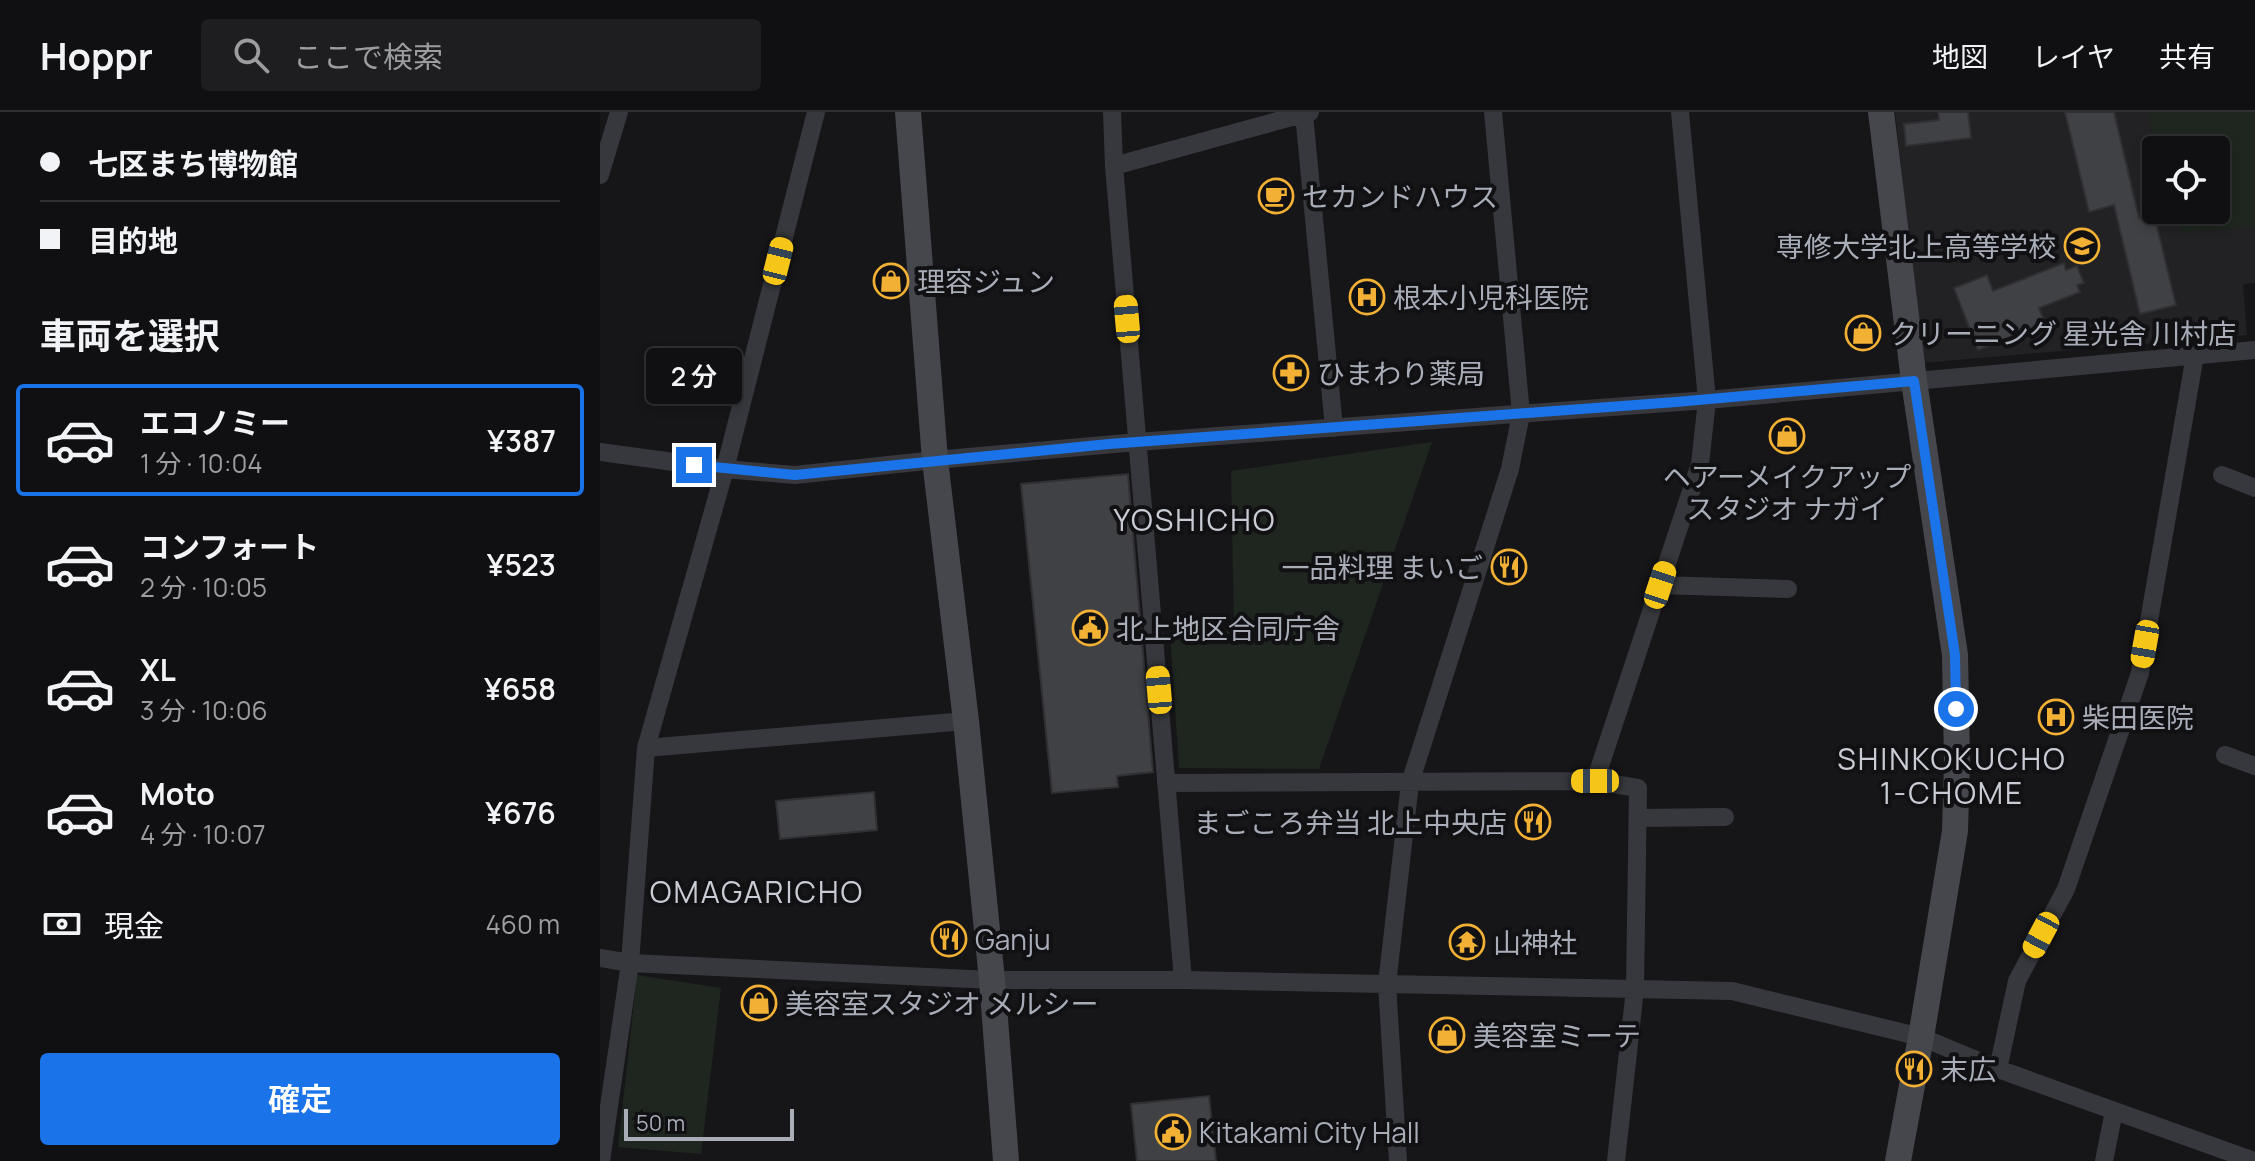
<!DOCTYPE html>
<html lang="ja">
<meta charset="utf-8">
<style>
:root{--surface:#101012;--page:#1e1e20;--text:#f1f3f6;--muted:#9c9d9f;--line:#303032;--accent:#1a73e8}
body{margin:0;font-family:Manrope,"Noto Sans JP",sans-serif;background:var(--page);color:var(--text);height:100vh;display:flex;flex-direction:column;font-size:30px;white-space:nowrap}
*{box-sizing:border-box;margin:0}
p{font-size:26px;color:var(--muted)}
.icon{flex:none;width:44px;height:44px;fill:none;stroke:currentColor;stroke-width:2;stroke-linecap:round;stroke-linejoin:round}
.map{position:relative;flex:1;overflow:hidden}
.details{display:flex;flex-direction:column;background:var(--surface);width:600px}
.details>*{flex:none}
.top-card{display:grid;align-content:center;height:176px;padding:0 40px;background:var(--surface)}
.buttons{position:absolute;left:1542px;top:24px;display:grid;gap:16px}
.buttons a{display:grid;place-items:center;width:88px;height:88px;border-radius:8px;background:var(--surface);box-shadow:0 4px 12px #0003,0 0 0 2px var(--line);font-size:40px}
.scale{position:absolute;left:24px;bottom:20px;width:170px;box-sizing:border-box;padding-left:8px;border:4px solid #a8adb8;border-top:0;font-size:22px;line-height:28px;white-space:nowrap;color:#a8adb8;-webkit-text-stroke:6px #111113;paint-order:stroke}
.end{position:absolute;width:36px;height:36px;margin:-18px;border:10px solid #1a73e8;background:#fff;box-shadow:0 0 0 4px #fff}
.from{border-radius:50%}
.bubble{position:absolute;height:56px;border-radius:8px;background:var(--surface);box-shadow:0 4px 12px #0003,0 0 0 2px var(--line);font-size:26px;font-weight:600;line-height:56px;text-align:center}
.car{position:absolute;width:24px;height:48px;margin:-24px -12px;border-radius:10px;box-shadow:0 0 6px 2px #0007;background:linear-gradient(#f5c518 24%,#345 0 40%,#f5c518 0 76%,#345 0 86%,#f5c518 0)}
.top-card b{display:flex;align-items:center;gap:28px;height:76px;font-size:30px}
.top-card b+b{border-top:2px solid var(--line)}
.top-card i{width:20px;height:20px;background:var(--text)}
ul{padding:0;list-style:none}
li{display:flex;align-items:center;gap:24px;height:112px;margin:0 16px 12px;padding:0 24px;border:4px solid transparent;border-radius:8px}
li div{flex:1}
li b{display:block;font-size:30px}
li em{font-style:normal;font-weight:600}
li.current{border-color:var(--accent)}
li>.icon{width:72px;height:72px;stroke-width:1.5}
h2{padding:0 40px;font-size:36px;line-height:96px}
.pay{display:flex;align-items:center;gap:20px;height:88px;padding:0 40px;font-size:30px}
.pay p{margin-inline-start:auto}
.primary-button{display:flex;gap:16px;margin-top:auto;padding:16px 40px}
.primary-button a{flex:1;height:92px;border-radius:8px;background:var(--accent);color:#fff;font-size:32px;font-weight:600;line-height:92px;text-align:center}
header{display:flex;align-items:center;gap:48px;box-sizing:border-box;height:112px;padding:0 40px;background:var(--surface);border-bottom:2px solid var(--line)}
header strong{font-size:38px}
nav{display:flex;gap:44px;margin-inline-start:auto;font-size:28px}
.search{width:560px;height:72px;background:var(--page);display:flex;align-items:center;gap:20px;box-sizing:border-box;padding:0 28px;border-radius:8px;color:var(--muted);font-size:30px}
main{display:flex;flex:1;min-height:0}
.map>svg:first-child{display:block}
.built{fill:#222225;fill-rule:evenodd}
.green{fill:#1e261f}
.building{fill:#404145;stroke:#303034;stroke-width:2}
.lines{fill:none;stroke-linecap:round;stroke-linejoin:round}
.street{stroke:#37383d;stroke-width:18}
.secondary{stroke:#45474d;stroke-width:26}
.route{stroke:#1a73e8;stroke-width:10}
.labels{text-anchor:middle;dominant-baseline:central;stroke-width:8;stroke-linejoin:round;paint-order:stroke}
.poi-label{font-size:28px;fill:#a8adb8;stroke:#111113;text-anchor:start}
.neighbourhood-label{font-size:30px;letter-spacing:2px;fill:#c9ccd4;stroke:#111113}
</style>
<header>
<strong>Hoppr</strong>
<div class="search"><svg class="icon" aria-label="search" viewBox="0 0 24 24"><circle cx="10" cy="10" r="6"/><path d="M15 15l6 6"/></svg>ここで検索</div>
<nav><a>地図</a><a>レイヤ</a><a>共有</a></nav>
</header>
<main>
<section class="details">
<div class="top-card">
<b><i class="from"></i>七区まち博物館</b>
<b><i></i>目的地</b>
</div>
<h2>車両を選択</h2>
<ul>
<li class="current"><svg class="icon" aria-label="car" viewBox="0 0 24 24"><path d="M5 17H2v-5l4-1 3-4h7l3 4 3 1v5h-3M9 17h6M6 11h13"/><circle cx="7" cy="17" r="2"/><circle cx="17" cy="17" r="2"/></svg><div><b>エコノミー</b><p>1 分 · 10:04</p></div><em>¥387</em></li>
<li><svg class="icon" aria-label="car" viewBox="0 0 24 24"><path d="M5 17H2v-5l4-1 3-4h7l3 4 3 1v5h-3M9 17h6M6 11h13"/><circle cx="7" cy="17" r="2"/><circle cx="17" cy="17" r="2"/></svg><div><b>コンフォート</b><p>2 分 · 10:05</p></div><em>¥523</em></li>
<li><svg class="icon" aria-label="car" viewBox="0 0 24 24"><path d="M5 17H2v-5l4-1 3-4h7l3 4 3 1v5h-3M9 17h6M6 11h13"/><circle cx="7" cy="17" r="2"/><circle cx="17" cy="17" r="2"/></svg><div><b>XL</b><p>3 分 · 10:06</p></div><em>¥658</em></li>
<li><svg class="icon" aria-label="car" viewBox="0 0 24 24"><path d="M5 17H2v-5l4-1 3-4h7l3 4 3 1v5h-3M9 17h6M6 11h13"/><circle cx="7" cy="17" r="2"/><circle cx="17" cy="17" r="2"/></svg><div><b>Moto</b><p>4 分 · 10:07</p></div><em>¥676</em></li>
</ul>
<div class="pay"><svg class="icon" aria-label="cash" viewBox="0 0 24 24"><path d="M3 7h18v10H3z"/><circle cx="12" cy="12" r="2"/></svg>現金<p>460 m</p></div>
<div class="primary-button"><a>確定</a></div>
</section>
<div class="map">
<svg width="1655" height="1049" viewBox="0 0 1655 1049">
<rect width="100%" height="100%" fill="#161618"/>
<!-- built -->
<path class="built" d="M1295,0h360v171l-12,1 4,51 -325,28zM1556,38h60v60h-60z"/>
<!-- green -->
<path class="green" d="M1549,0h106v115l-72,5 -16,-22h49v-60h-60v8z
M832,330l-113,327 -140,-1 -9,-136 64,-2 -3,-159z
M37,863l84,13 -20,166 -83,-7z"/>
<!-- building -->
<path class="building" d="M1338,0h30l3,26 -65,8 -2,-22 35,-4z
M1465,0h49l25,106 15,-4 22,91 -36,9 -26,-109 -25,7z
M1464,151l2,7 11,-4 7,17 -7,2 3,7 -41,16 6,15 -67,27 -24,-62 33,-13 6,16z
M528,362l25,298 -36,4 1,11 -66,6 -31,-309z
M274,680l3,38 -97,9 -4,-38z
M609,984l7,65h-79l-6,-57z"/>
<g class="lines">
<!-- street -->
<path class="street" d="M512,0l2,54 69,814
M704,2l30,314
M514,54l196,-54
M0,63l19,-63
M0,340l125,17 70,6 140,-15 202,-18 570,-42 548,-50
M1622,363l33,13
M1060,473l128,4
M46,636l320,-27
M1625,643l30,11
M995,669l105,-317 7,-64 -27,-288
M566,671l429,-2 43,7 -3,201 -19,172
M1038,706l87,-1
M0,846l30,5 362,17h191l549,11 189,46 77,32 256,92
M1398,957l19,-88 49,-92 74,-216 55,-318
M1,1049l29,-198 16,-215 79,-279 91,-357
M798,1049l-11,-177 23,-201 100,-314 11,-55 -28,-302
M1504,1049l10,-50"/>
<!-- secondary -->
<path class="secondary" d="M308,0l27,348 31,261 26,259 14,181
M1281,0l33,269 41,274 2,107 -2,69 -34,206 -23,124"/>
</g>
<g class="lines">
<!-- route -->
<path class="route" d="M94,353l101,10 314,-31 567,-42 238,-21 41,274 1,54"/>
</g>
<!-- icons -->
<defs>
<g id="cafe-ring" transform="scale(1.8)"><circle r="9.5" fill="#111113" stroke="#f2b134" stroke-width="1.5"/><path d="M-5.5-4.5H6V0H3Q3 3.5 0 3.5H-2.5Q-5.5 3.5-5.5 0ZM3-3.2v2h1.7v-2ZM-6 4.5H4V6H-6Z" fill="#f2b134"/></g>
<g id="school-ring" transform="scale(1.8)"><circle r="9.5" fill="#111113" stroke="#f2b134" stroke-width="1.5"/><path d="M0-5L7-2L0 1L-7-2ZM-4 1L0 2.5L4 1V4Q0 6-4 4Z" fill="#f2b134"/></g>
<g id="shop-ring" transform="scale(1.8)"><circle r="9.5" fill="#111113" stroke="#f2b134" stroke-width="1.5"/><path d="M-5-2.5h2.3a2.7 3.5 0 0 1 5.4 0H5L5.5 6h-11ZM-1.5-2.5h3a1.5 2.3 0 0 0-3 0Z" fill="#f2b134"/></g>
<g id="hospital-ring" transform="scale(1.8)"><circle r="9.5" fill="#111113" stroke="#f2b134" stroke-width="1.5"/><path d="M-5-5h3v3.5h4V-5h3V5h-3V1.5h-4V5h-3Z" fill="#f2b134"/></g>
<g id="pharmacy-ring" transform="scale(1.8)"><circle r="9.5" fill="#111113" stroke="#f2b134" stroke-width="1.5"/><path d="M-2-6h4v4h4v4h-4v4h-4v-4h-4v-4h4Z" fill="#f2b134"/></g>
<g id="restaurant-ring" transform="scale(1.8)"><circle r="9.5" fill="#111113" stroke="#f2b134" stroke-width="1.5"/><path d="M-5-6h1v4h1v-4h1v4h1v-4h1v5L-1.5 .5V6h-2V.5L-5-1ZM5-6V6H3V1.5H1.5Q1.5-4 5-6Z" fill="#f2b134"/></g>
<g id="civic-ring" transform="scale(1.8)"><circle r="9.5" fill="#111113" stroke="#f2b134" stroke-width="1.5"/><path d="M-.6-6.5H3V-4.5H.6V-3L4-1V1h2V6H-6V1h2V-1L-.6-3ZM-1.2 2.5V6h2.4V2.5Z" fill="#f2b134"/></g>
<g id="temple-ring" transform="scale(1.8)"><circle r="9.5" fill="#111113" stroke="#f2b134" stroke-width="1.5"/><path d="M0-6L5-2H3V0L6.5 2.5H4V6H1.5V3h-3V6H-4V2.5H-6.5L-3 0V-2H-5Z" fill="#f2b134"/></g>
</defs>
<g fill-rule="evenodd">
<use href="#cafe-ring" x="676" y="84"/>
<use href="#school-ring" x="1482" y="134"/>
<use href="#shop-ring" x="291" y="169"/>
<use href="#hospital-ring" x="767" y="185"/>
<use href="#shop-ring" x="1263" y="221"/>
<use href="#pharmacy-ring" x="691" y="261"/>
<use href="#shop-ring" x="1187" y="324"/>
<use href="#restaurant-ring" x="909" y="455"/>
<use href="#civic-ring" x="490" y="516"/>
<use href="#hospital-ring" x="1456" y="605"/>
<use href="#restaurant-ring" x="933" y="710"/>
<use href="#restaurant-ring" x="349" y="827"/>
<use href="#temple-ring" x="867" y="830"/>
<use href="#shop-ring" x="159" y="891"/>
<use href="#shop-ring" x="847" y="923"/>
<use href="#restaurant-ring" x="1314" y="957"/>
<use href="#civic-ring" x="573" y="1020"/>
</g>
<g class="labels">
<!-- poi labels -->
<g class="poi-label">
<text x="702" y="84">セカンドハウス</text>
<text x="1456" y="134" text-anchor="end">専修大学北上高等学校</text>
<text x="317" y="169">理容ジュン</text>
<text x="793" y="185">根本小児科医院</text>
<text x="1289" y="221">クリーニング 星光舎 川村店</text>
<text x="717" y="261">ひまわり薬局</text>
<text x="1187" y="364" text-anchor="middle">ヘアーメイクアップ<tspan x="1187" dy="32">スタジオ ナガイ</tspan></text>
<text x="883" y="455" text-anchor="end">一品料理 まいご</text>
<text x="516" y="516">北上地区合同庁舎</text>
<text x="1482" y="605">柴田医院</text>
<text x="907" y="710" text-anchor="end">まごころ弁当 北上中央店</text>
<text x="375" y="827">Ganju</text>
<text x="893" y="830">山神社</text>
<text x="185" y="891">美容室スタジオ メルシー</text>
<text x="873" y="923">美容室ミーテ</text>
<text x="1340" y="957">末広</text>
<text x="599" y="1020">Kitakami City Hall</text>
</g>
<!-- neighbourhood labels -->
<g class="neighbourhood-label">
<text x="595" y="407">YOSHICHO</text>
<text x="1352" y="646">SHINKOKUCHO<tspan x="1352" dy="34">1-CHOME</tspan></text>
<text x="157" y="779">OMAGARICHO</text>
</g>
</g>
</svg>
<div class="buttons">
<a><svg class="icon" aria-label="locate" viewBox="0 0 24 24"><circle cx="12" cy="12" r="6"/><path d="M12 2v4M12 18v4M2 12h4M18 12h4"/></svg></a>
</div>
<div class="scale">50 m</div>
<i class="end from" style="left:1356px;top:597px"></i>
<i class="end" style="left:94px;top:353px"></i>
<div class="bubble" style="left:46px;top:236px;width:96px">2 分</div>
<i class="car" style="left:178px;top:149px;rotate:14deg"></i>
<i class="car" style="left:527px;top:207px;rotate:355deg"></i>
<i class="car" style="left:1060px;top:473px;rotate:18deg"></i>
<i class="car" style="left:1545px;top:532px;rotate:190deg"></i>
<i class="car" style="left:559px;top:578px;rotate:355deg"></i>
<i class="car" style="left:995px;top:669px;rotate:270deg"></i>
<i class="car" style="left:1441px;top:823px;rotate:208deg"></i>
</div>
</main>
